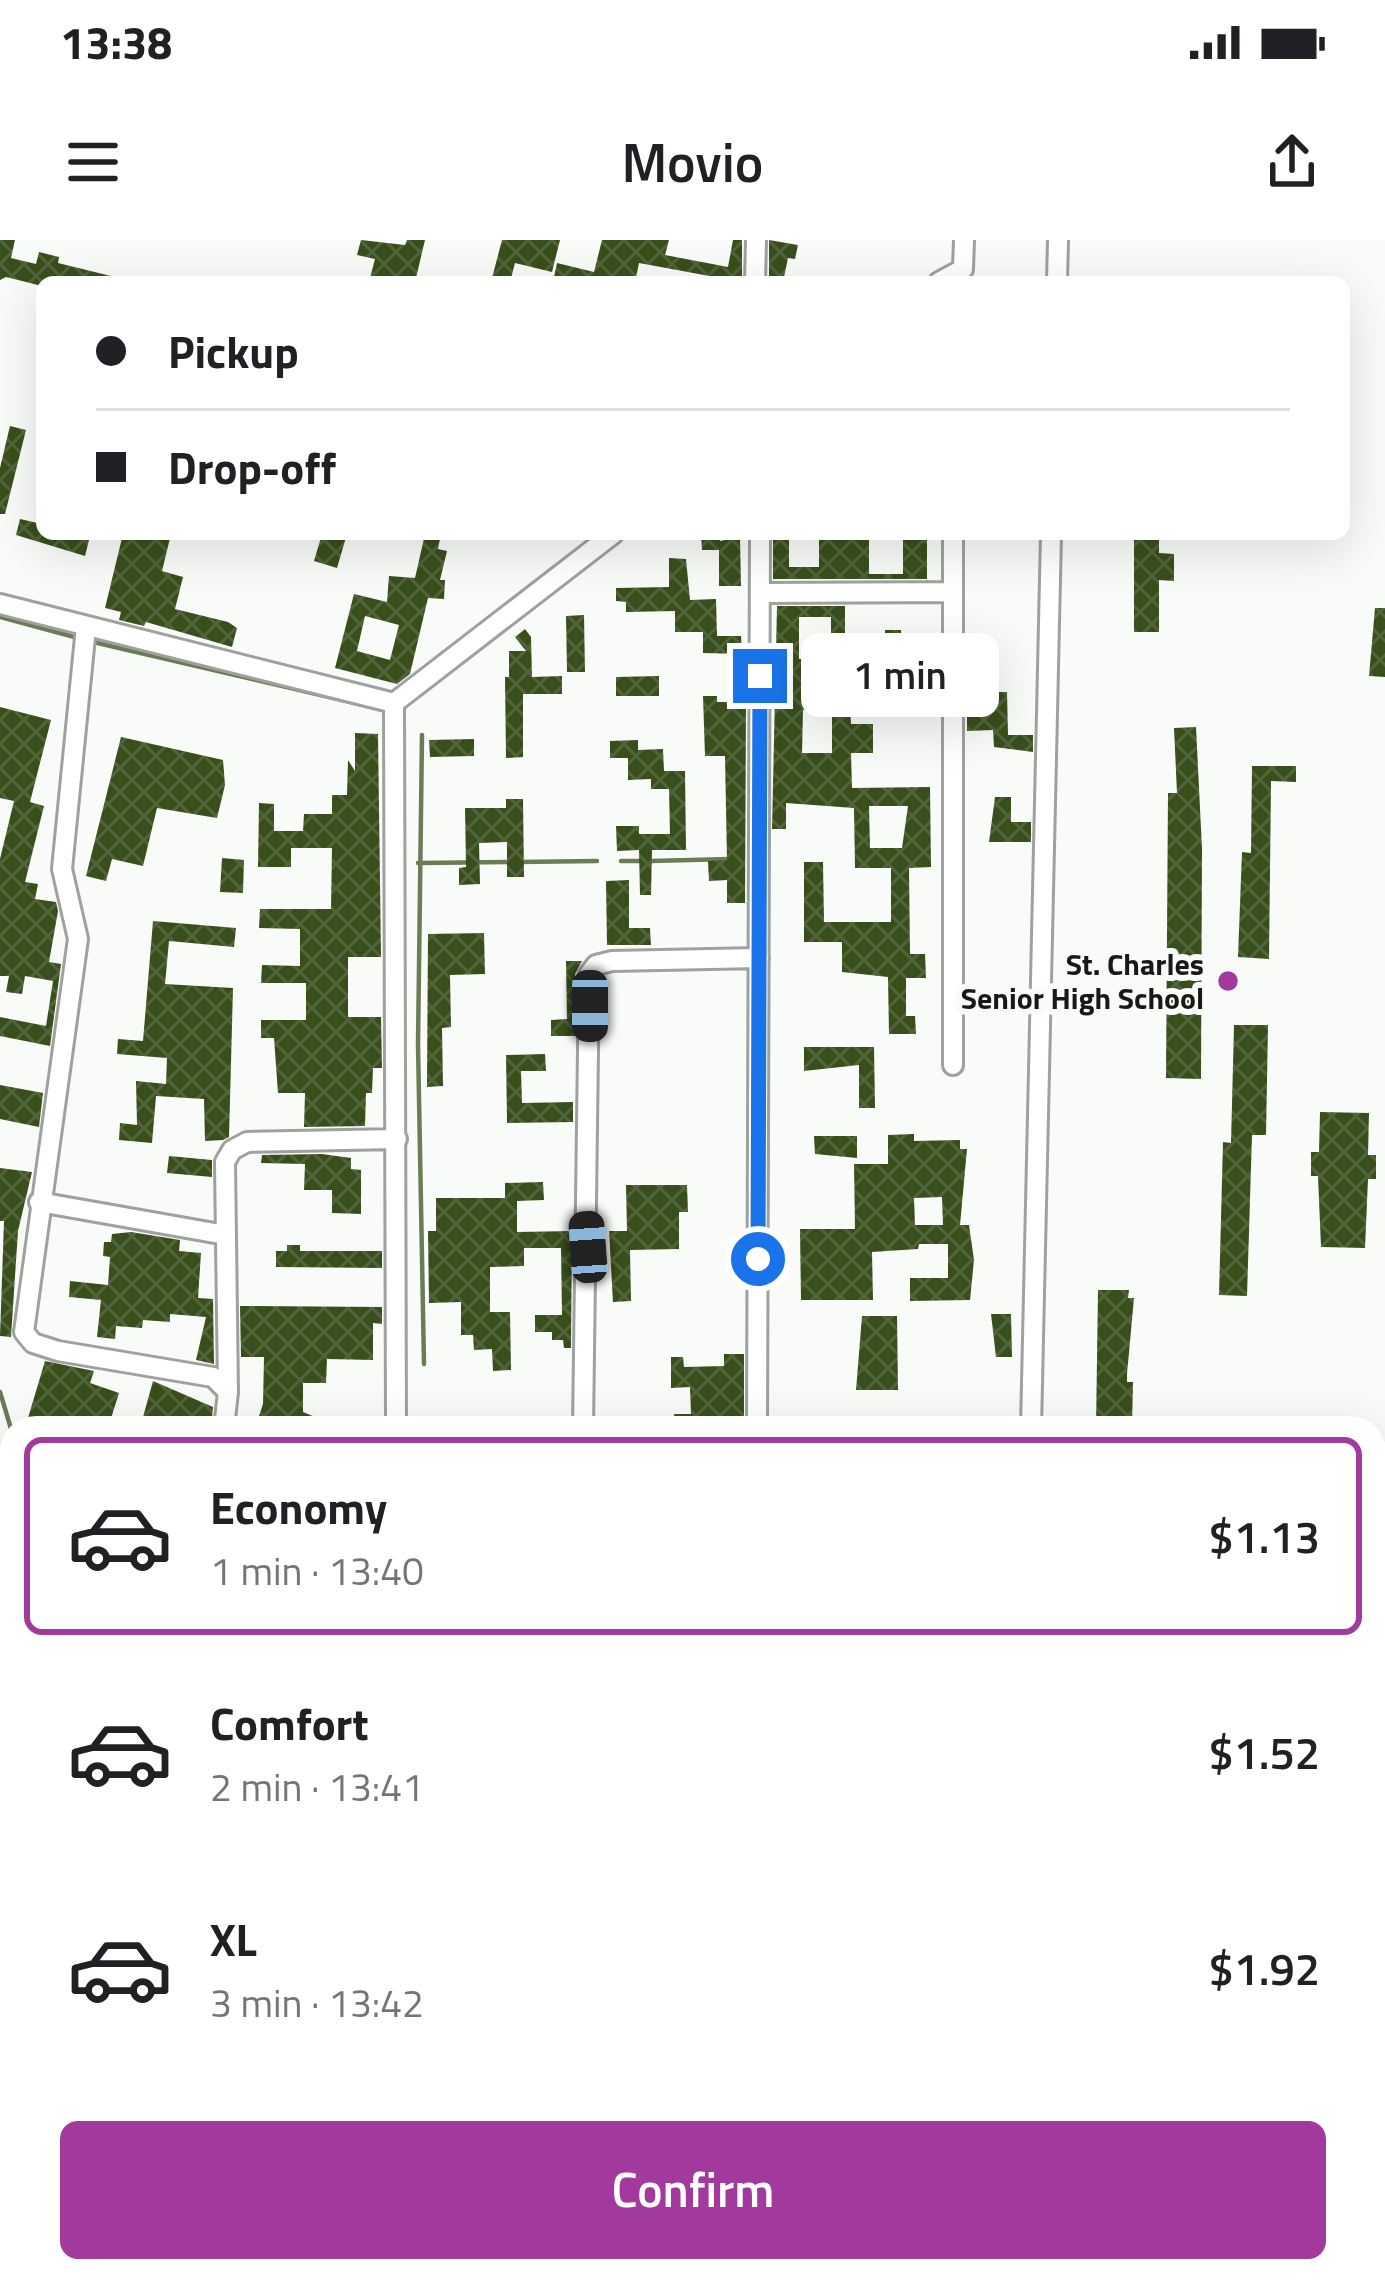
<!DOCTYPE html>
<meta charset="utf-8">
<style>
:root{--surface:#fff;--page:#f6f6f6;--text:#202124;--muted:#757577;--line:#e0e0e0;--accent:#a23a9d}
body{margin:0;font-family:"Titillium Web",sans-serif;background:var(--page);color:var(--text);height:100vh;display:flex;flex-direction:column;font-size:45px;white-space:nowrap}
*{box-sizing:border-box;margin:0}
p{font-size:39px;color:var(--muted)}
.icon{flex:none;width:66px;height:66px;fill:none;stroke:currentColor;stroke-width:2;stroke-linecap:round;stroke-linejoin:round}
.map{position:relative;flex:1;overflow:hidden}
.side{position:absolute;left:0px;top:1176px;width:1386px;height:867px;display:flex;flex-direction:column;background:var(--surface);border-radius:36px 36px 0 0;box-shadow:0 12px 48px #0002}
.side>*{flex:none}
.top-card{position:absolute;left:36px;top:36px;width:1314px;height:264px;border-radius:18px;box-shadow:0 12px 48px #0002;display:grid;align-content:center;height:264px;padding:0 60px;background:var(--surface)}
.end{position:absolute;width:54px;height:54px;margin:-27px;border:15px solid #1a73e8;background:#fff;box-shadow:0 0 0 6px #fff}
.from{border-radius:50%}
.bubble{position:absolute;height:84px;border-radius:18px;background:var(--surface);box-shadow:0 12px 48px #0002;font-size:39px;font-weight:600;line-height:84px;text-align:center}
.car{position:absolute;width:36px;height:72px;margin:-36px -18px;border-radius:15px;box-shadow:0 0 9px 3px #0007;background:linear-gradient(#222 24%,#8ab4d8 0 40%,#222 0 76%,#8ab4d8 0 86%,#222 0)}
.top-card b{display:flex;align-items:center;gap:42px;height:114px;font-size:45px}
.top-card b+b{border-top:3px solid var(--line)}
.top-card i{width:30px;height:30px;background:var(--text)}
ul{padding:21px 0 0;list-style:none}
li{display:flex;align-items:center;gap:36px;height:198px;margin:0 24px 18px;padding:0 36px;border:6px solid transparent;border-radius:18px}
li div{flex:1}
li b{display:block;font-size:45px}
li em{font-style:normal;font-weight:600}
li.selected{border-color:var(--accent)}
li>.icon{width:108px;height:108px;stroke-width:1.5}
.action{display:flex;gap:24px;margin-top:auto;padding:24px 60px}
.action a{flex:1;height:138px;border-radius:18px;background:var(--accent);color:#fff;font-size:48px;font-weight:600;line-height:138px;text-align:center}
.status{display:flex;justify-content:space-between;align-items:center;height:84px;padding:0 60px;background:var(--surface);direction:ltr}
.status svg{height:33px;fill:currentColor}
header{display:flex;justify-content:space-between;align-items:center;height:156px;padding:0 60px;background:var(--surface);font-size:54px;font-weight:600}
.map>svg:first-child{display:block}
.lines{fill:none;stroke-linecap:round;stroke-linejoin:round}
.stream{stroke:#6a7c56;stroke-width:4.5}
.building{fill:url(#building-cross-hatch);fill-rule:evenodd}
.street-casing{stroke:#9fa19e;stroke-width:24}
.street{stroke:#fff;stroke-width:18}
.route{stroke:#1a73e8;stroke-width:15}
.poi-dot{fill:#a23a9d;stroke:#f9fbf8;stroke-width:4.5}
.labels{text-anchor:middle;dominant-baseline:central;stroke-width:12;stroke-linejoin:round;paint-order:stroke}
.poi-label{font-size:30px;font-weight:bold;fill:#181817;stroke:#f9fbf8;text-anchor:end}
</style>
<div class="status"><b>13:38</b><svg viewBox="0 0 49 12"><path d="M0 12V9h3v3zM5 12V6h3v6zM10 12V3h3v9zM15 12V0h3v12zM26 1h20v11H26zM47 4h2v5h-2z"/></svg></div>
<header><svg class="icon" aria-label="menu" viewBox="0 0 24 24"><path d="M4 6h16M4 12h16M4 18h16"/></svg>Movio<svg class="icon" aria-label="share" viewBox="0 0 24 24"><path d="M12 15V3M7 8l5-5 5 5M5 13v7h14v-7"/></svg></header>
<div class="map">
<svg width="1385" height="2042" viewBox="0 0 1385 2042">
<defs>
<pattern id="building-cross-hatch" width="8" height="8" patternUnits="userSpaceOnUse" patternTransform="scale(3)"><rect width="8" height="8" fill="#384f1b"/><path d="M0 0l8 8M0 8l8-8" fill="none" stroke="#52643b"/></pattern>
</defs>
<rect width="100%" height="100%" fill="#f9fbf8"/>
<g class="lines">
<!-- stream -->
<path class="stream" d="M0,377l78,21
M89,401l287,67
M422,495l-4,309 6,320
M621,621h19
M651,621l79,-2
M519,622l78,-1
M418,623l90,-1
M0,1152l12,40
M0,1585l12,-31
M0,1756l12,17
M0,1837l12,4"/>
</g>
<!-- building -->
<path class="building" d="M0,0h15l-4,18 25,6 3,-12 20,5 -1,6 57,14 -1,5 -72,4 -36,-9 -6,3z
M361,0l44,5 2,-5h18l-10,42h-46l6,-23 -18,-4z
M502,0h58l-8,32 -37,-9 -5,19h-19z
M602,0h67l-4,15 63,12 5,-27h9v42l-103,-19 -4,19h-82l4,-19 37,9z
M769,0l29,5 -3,14 -7,-1 -5,24h-14z
M10,186l16,4 -21,84h-5v-46z
M20,279l22,5v10l48,2 -5,20 -69,-21z
M123,294h48l-9,37 21,6 -8,32 53,13 9,6 -5,19 -86,-25 -2,4 -25,-6 2,-8 -16,-4z
M322,294h25l-10,34 -23,-7z
M425,294h16l-3,15 9,2 -7,29h5l-1,19 -16,-1 -18,76 -13,10 -62,-16 19,-74 33,8 2,-26 26,2zM365,376l34,9 -9,35 -33,-9z
M701,294h19v7l20,-4 1,49h-22v-36h-17z
M773,294h16v33h30v-33h50v40h34v-40h24v45h-154z
M1134,294h25v19l15,1v27l-15,-1v52h-25z
M669,318l17,1 4,41 26,-1 1,37h24l1,18 -39,-1v-21h-28v-21l-49,1v-10l-10,-1v-13l53,-1z
M777,366h68v27h9v16h-7l4,75h22v29h-22l1,35 78,-1 1,80 -22,1 1,86h15l1,24h-20v38h9l1,18h-27l-1,-57 -46,-5v-30h-38v-80h19l1,60h67v-54h-36l-1,-60 -68,-5v26h-14zM799,377h32v42h-32zM803,470h29v43h-30zM869,566h39l-6,42h-32z
M1375,368h10v69l-16,-1z
M584,375l1,57h-18l-1,-56z
M525,389l6,8 1,40 30,-1v18h-39v63l-17,1 -1,-81h4v-26h17l-11,-14z
M885,390h16l1,22 26,-1 1,56h-51v-18h7z
M659,436v20h-43v-19z
M967,446h11v6h29l1,43h25v17l-39,-5 -1,-17 -26,1z
M703,456h14v6h29l-1,201h-18v-23l-18,1 -1,-20 19,-1 -2,-104h-20z
M0,467l51,13 -21,82 14,4 -19,76 13,2 -3,15 21,3 2,9 -9,51 12,2 -11,82 -50,-10v-19l46,9 7,-45 -28,-5 -3,18 -16,-2 3,-16h-9v-117l14,-58 -14,-3z
M1196,487l6,122 -1,230 -35,-1 2,-285h9l-3,-65z
M355,493l23,1 3,223h-33v60h33l1,51h-9l-1,25h-6l-1,33 -61,1 1,-34h-27l-4,-55h-13v-18h45v-37h-45l1,-18 38,1v-37l-41,-1 1,-19h71l1,-61h-41v19h-33l1,-64 15,1v27h29l1,-17h28v-19h15l1,-35 7,11z
M121,497l102,23 2,25 -8,33 -60,-10 -14,58 -31,-7 -6,22 -20,-5z
M474,499v17l-44,1 -1,-17z
M638,500v10l25,-1 1,22h21l1,79h-34l-1,45h-11l-1,-45 -22,1 -1,-25h23v8h31l-1,-45h-18v-10l-23,1v-22h-18v-17z
M1252,526h44v16l-25,-1 -2,178 -31,-2 4,-105 9,1z
M995,557h16v25h20v20h-42z
M506,559h17l1,78h-17v-35l-28,1 1,41 -21,1v-17l7,-1 -1,-59h41z
M222,618l22,2 -1,33 -23,-1z
M629,640v48h21l1,17h-44l-1,-64z
M153,681l83,7 -2,19 -65,-6 -4,43 68,4 -4,149 -6,3 -18,1 -1,-42 -48,-3 -4,47 -33,-3 1,-17 17,2 -1,-44 30,3 1,-26 -50,-4 1,-15 25,2z
M484,693l1,41 -35,1 1,52 -9,1 1,58 -16,1 1,-153z
M566,721h16l-7,13v62h-24v-16l16,-1z
M1234,785h34l-2,110h-14l-5,161 -28,-1 4,-153 8,1z
M804,807h70l1,61h-16v-43l-55,6z
M545,814l1,17h-25l1,32 51,-1v20l-66,1 -1,-68z
M0,845l43,8 -4,34 -39,-8z
M1320,872l49,1 -1,42h8v24h-8l-3,69 -44,-1 -3,-71h-7v-24h8z
M914,894v7l46,-1v9h7l-7,76h9l5,35 -4,40 -60,1v-23h38v-34h-29l-1,5 -46,3 1,48h-72l-1,-71h55l-1,-65h34v-29zM942,957l1,28h-28l-1,-27z
M814,896h43v22l-42,-4z
M322,914l29,4v11l10,1v44l-29,-1v-23h-28l1,-26 -44,-1 1,-8z
M169,916l43,4v17l-45,-4z
M0,928l32,4 -14,59 -7,106 -11,-1 4,-115h-4z
M543,942l1,18 -27,1v31l55,-1 -1,117h-7l-1,-8h-11v-8h-17v-17h27l-1,-67h-37v18l-34,1v45h20l1,58 -18,1 -1,-22 -18,1 -1,-15h-12v-33l-32,1 -1,-72h8v-33h69v-15z
M626,945h61l1,27h-9v37l-49,1 1,51 -18,1 -4,-71h18z
M131,992l49,8 -1,11 22,2 -3,45 15,1 1,65 -18,-4 10,-43 -36,-3v8l-27,-2 -1,8 -26,-2 -1,13 -18,-2 4,-37 -32,-3 1,-16 38,4 2,-28 -7,-1 1,-14h7l1,-8z
M287,1005h13v6h82v17l-106,-1v-16h11z
M1098,1050h31l-1,8h6l-7,76v8h6l-1,44 -5,2h-31z
M240,1066l142,1v17l-9,-1v37l-46,-1 -1,24h-23v29l39,16h-87l8,-24 1,-47h-23z
M991,1074h20l1,43h-16z
M862,1076h35l1,74h-42z
M724,1114h20v74h-70v-14h17l-1,-27 -19,1v-31h12l1,10 40,-1z
M45,1121l49,10 -4,12 29,10 -11,35h-83z
M153,1141l60,26 -2,21h-71z"/>
<g class="lines">
<!-- street casing -->
<g class="street-casing">
<path id="street" d="M755,42l1,-42
M939,42l24,-13 1,-29
M1057,42l1,-42
M953,294v531
M761,353l192,-1
M0,364l394,99
M86,387l-24,242 16,70 -54,393 9,11 25,8 155,26 15,15 -4,36
M394,463l2,725
M394,463l219,-169
M39,962l187,33
M228,1152l-3,-230 7,-12 15,-8 150,-3
M583,1188l6,-454 7,-9 16,-4 147,-3
M757,1188l3,-894
M1031,1188l20,-894
M0,1237l12,4
M1374,1667h11
M0,2014l12,6
M38,2031l36,11
M911,2031v11
M114,2042l4,-11
M231,2042l4,-11
M441,2042l4,-11
M650,2042l4,-11"/>
</g>
<!-- street -->
<use href="#street" class="street"/>
</g>
<g class="lines">
<!-- route -->
<path class="route" d="M758,1019l2,-583"/>
</g>
<!-- markers -->
<circle class="poi-dot" cx="1228" cy="741" r="12"/>
<g class="labels">
<!-- poi labels -->
<g class="poi-label">
<text x="1204" y="724">St. Charles<tspan x="1204" dy="34">Senior High School</tspan></text>
</g>
</g>
</svg>
<i class="end from" style="left:758px;top:1019px"></i>
<i class="end" style="left:760px;top:436px"></i>
<div class="bubble" style="left:801px;top:393px;width:198px">1 min</div>
<i class="car" style="left:590px;top:766px;rotate:180deg"></i>
<i class="car" style="left:588px;top:1007px;rotate:356deg"></i>
<div class="top-card">
<b><i class="from"></i>Pickup</b>
<b><i></i>Drop-off</b>
</div>
<section class="side">
<ul>
<li class="selected"><svg class="icon" aria-label="car" viewBox="0 0 24 24"><path d="M5 17H2v-5l4-1 3-4h7l3 4 3 1v5h-3M9 17h6M6 11h13"/><circle cx="7" cy="17" r="2"/><circle cx="17" cy="17" r="2"/></svg><div><b>Economy</b><p>1 min · 13:40</p></div><em>$1.13</em></li>
<li><svg class="icon" aria-label="car" viewBox="0 0 24 24"><path d="M5 17H2v-5l4-1 3-4h7l3 4 3 1v5h-3M9 17h6M6 11h13"/><circle cx="7" cy="17" r="2"/><circle cx="17" cy="17" r="2"/></svg><div><b>Comfort</b><p>2 min · 13:41</p></div><em>$1.52</em></li>
<li><svg class="icon" aria-label="car" viewBox="0 0 24 24"><path d="M5 17H2v-5l4-1 3-4h7l3 4 3 1v5h-3M9 17h6M6 11h13"/><circle cx="7" cy="17" r="2"/><circle cx="17" cy="17" r="2"/></svg><div><b>XL</b><p>3 min · 13:42</p></div><em>$1.92</em></li>
</ul>
<div class="action"><a>Confirm</a></div>
</section>
</div>
